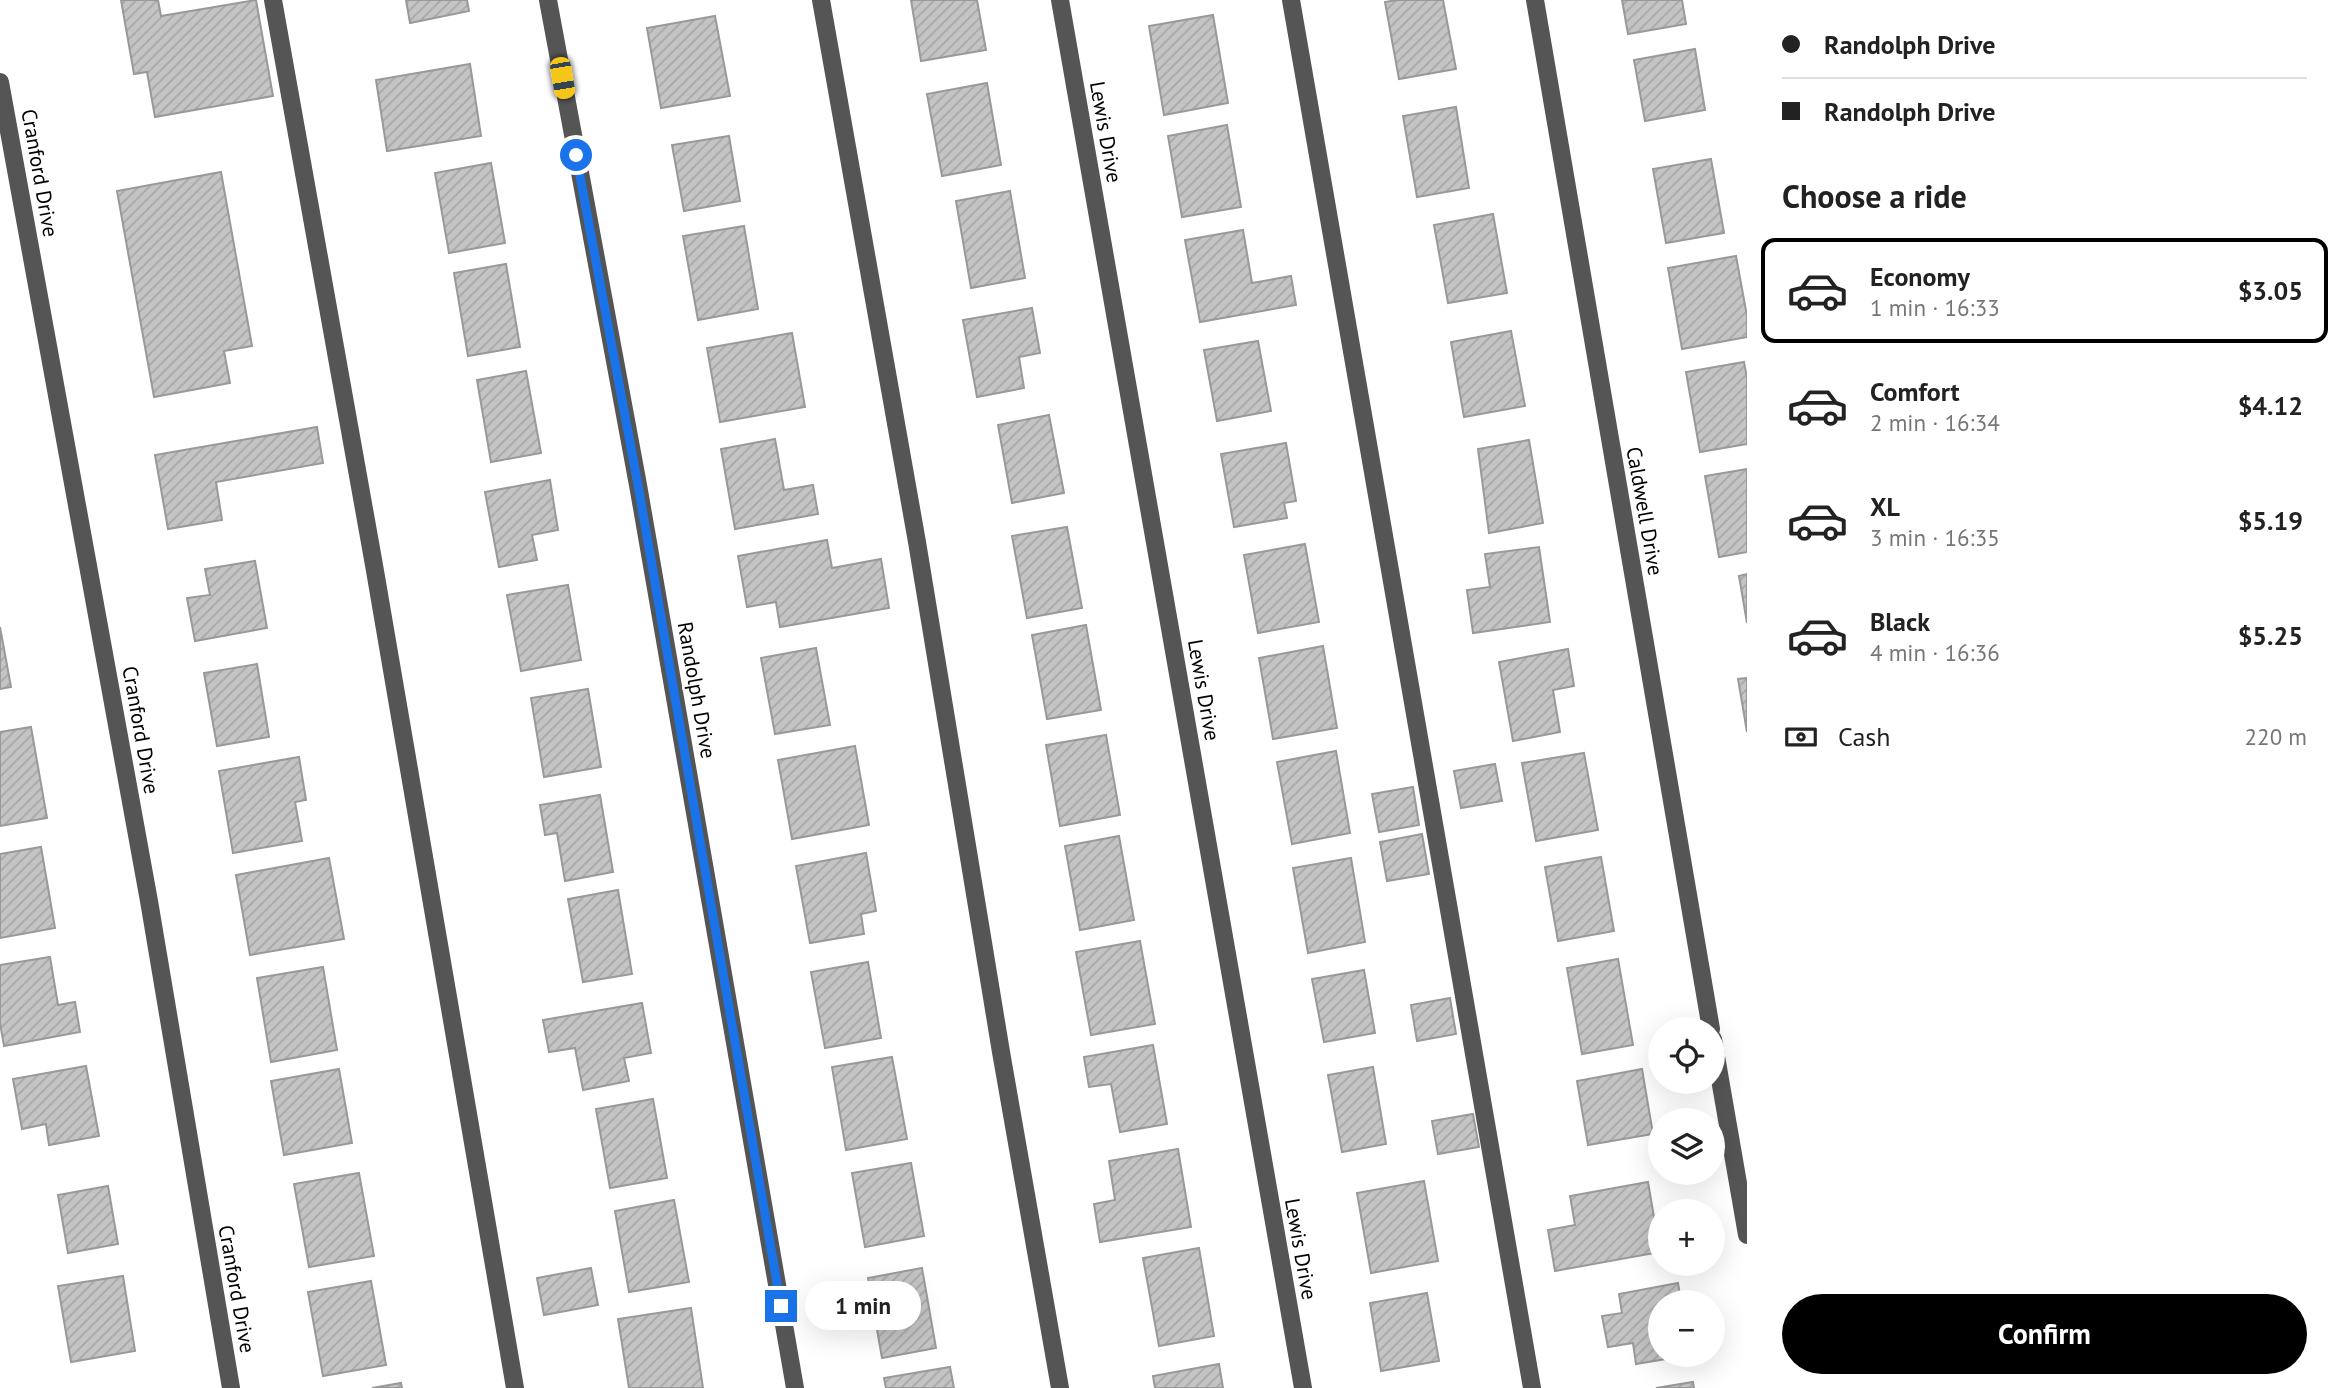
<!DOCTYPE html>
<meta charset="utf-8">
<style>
:root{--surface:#fff;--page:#f6f6f6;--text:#222;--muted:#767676;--line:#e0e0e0;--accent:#000}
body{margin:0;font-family:"PT Sans",sans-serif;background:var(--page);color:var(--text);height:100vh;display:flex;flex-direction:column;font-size:26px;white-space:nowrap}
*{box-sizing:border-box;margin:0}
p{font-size:23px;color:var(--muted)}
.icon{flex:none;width:38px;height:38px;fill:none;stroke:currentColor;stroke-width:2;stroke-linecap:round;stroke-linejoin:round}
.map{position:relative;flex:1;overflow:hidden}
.panel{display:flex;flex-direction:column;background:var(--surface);width:595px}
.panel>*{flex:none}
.top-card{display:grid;align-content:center;height:154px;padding:0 35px;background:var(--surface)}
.buttons{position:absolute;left:1648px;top:1017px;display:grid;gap:14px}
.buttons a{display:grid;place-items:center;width:77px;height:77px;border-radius:50%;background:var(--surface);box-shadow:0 7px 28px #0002;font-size:35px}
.end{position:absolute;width:32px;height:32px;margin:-16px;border:9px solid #1a73e8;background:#fff;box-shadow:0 0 0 4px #fff}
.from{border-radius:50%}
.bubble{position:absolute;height:49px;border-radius:24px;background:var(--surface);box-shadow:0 7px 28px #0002;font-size:23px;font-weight:700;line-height:49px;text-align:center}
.car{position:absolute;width:21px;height:42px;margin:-21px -10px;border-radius:9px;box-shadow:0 0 5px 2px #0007;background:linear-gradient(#f5c518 24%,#345 0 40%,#f5c518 0 76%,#345 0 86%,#f5c518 0)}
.top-card b{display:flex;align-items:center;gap:24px;height:66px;font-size:26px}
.top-card b+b{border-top:2px solid var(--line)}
.top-card i{width:18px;height:18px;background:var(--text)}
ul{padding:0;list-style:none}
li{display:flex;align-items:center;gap:21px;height:105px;margin:0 14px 10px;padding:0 21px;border:4px solid transparent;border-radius:14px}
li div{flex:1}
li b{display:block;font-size:26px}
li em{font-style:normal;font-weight:700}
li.active{border-color:var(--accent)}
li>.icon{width:63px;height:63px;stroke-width:1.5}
h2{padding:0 35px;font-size:32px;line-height:84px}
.pay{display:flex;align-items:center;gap:18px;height:77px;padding:0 35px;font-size:26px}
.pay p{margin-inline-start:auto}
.cta{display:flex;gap:14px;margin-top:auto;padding:14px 35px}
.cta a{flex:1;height:80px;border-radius:42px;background:var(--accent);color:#fff;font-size:28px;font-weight:700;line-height:80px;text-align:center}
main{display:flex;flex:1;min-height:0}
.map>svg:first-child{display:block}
.building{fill:url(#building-hatch);stroke:#999;stroke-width:2}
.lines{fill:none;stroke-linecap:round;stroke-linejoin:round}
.minor{stroke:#555;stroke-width:18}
.route{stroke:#1a73e8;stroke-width:9}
.labels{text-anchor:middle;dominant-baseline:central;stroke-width:5;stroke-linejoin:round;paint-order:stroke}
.street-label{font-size:21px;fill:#000;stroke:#fff}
</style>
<main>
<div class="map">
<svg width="1747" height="1388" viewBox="0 0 1747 1388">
<defs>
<pattern id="building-hatch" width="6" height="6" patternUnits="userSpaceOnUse" patternTransform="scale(1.75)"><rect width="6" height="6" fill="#c4c4c4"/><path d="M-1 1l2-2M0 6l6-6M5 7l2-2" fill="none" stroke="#a7a7a7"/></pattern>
</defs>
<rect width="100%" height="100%" fill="#fff"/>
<!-- building -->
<path class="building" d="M121,0h37l3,16 95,-16 17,96 -118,21 -8,-45 -13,2z
M406,0h61l2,11 -59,12z
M911,0h66l9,50 -65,11z
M1397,0h46l13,69 -57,10 -14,-77z
M1622,0h60l4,24 -58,10z
M1213,15l15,88 -64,12 -15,-89z
M715,16l15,80 -69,12 -14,-80z
M1695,49l10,61 -60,11 -11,-61z
M470,64l11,72 -94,15 -11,-71z
M987,83l14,82 -59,11 -15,-82z
M1456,107l13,81 -52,9 -14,-81z
M1227,125l14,82 -59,10 -14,-81z
M729,136l11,65 -56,10 -12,-66z
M1711,159l13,74 -58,10 -13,-74z
M491,163l14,80 -56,10 -14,-80z
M221,172l31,174 -28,5 6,32 -76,14 -37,-206z
M1010,191l15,87 -54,10 -15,-87z
M1493,214l14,79 -59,10 -14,-78z
M744,226l14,83 -60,11 -15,-84z
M1243,230l9,53 39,-7 5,29 -96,17 -15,-82z
M1736,256l11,60v21l-65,12 -14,-81z
M506,264l14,83 -52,9 -14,-83z
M1032,308l8,45 -21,4 5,31 -47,9 -14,-77z
M1511,331l14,75 -61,11 -13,-75z
M792,333l13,74 -85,15 -13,-74z
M1258,341l13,70 -54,10 -13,-71z
M1744,362l3,16v66l-47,8 -14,-80z
M526,371l15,82 -50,9 -14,-82z
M1049,415l15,78 -52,10 -14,-78z
M317,427l6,36 -107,19 6,38 -54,9 -13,-74z
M775,439l9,51 29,-5 5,29 -83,15 -14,-80z
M1529,440l14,83 -54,10 -11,-84z
M1286,443l10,58 -12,2 3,15 -53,9 -13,-73z
M1747,469v83l-28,5 -14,-81z
M550,480l8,50 -26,5 5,25 -38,7 -14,-75z
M1067,527l15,81 -55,10 -15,-82z
M827,540l5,28 49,-9 8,49 -109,19 -4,-25 -29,5 -9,-51z
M1305,544l14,78 -61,11 -14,-78z
M1539,547l11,75 -77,11 -6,-43 23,-3 -5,-33z
M255,561l12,67 -72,13 -8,-43 23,-3 -5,-26z
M1747,574v49l-8,-47z
M568,585l13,75 -60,11 -14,-76z
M1086,625l15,85 -54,9 -15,-84z
M0,627l11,60 -11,2z
M1323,646l14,82 -64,11 -14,-81z
M816,648l14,77 -55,9 -14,-76z
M1568,649l6,37 -21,4 7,42 -47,9 -14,-79z
M257,664l12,73 -52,9 -13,-73z
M1747,678v54l-9,-53z
M588,689l13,78 -57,10 -13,-79z
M31,727l16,91 -47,8v-94z
M1106,735l14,80 -60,11 -14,-81z
M855,746l14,79 -77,14 -14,-79z
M1336,751l14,82 -58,11 -15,-82z
M1584,753l14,77 -62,11 -14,-78z
M299,757l7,43 -11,2 7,39 -69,12 -14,-82z
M1495,764l7,37 -41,7 -7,-37z
M1413,787l6,38 -40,7 -7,-38z
M600,795l13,77 -48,9 -8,-48 -12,2 -5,-30z
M1422,834l7,40 -42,7 -7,-39z
M1119,836l15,84 -54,10 -15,-84z
M41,847l14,81 -55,10v-84z
M866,853l10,58 -15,3 3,20 -54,9 -14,-77z
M1601,857l13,74 -56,10 -13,-74z
M329,858l15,81 -94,16 -14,-80z
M1351,858l14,84 -57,11 -15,-85z
M618,890l14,84 -49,8 -15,-83z
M1140,941l15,83 -64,11 -15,-83z
M50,957l8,48 17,-3 5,30 -76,14 -4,-23v-58z
M1618,959l15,86 -51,9 -15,-86z
M868,962l13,76 -56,10 -14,-76z
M323,967l14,83 -66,12 -14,-84z
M1364,970l11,63 -51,9 -12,-63z
M1450,998l6,36 -39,7 -6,-36z
M642,1003l9,50 -27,5 5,23 -46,9 -8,-42 -26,4 -6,-32z
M1153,1045l14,79 -47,8 -9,-48 -22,3 -5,-30z
M892,1057l15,82 -61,11 -14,-83z
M86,1066l13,70 -50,9 -3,-21 -24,5 -9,-50z
M1373,1067l13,77 -44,8 -14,-77z
M339,1069l13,74 -68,12 -13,-74z
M1642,1069l11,65 -65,11 -11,-64z
M653,1099l14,79 -57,10 -14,-79z
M1473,1114l6,33 -41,7 -6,-33z
M1178,1149l13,78 -91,15 -6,-38 21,-4 -6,-39z
M911,1163l13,73 -59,11 -13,-74z
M359,1173l15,83 -65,11 -15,-83z
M1424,1181l14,80 -67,12 -14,-80z
M1648,1182l12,70 -105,19 -7,-41 27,-5 -5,-29z
M108,1186l10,58 -50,9 -10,-58z
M674,1200l15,82 -60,10 -14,-81z
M1199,1248l15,88 -55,10 -16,-88z
M591,1268l7,37 -54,10 -7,-37z
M922,1268l14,80 -54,10 -14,-80z
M123,1276l12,75 -64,11 -13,-76z
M371,1281l15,84 -63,11 -15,-84z
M1678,1283l3,19h-20v52l29,1 -54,9 -3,-21 -25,4 -6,-31 20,-3 -3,-19z
M1427,1293l12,68 -58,10 -11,-68z
M691,1308l12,80h-74l-11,-69z
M1219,1364l4,24h-68l-2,-12z
M950,1367l4,21h-68l-2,-10z
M1693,1382l1,6h-38z
M401,1383l1,5h-30z"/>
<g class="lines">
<!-- minor -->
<path class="minor" d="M273,0l101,565 141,823
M548,0l90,485 157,903
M821,0l96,542 84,510 59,336
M1060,0l243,1388
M1291,0l241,1388
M1535,0l176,1029
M0,82l149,819 82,487
M1713,1039l34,196"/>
</g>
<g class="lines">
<!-- route -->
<path class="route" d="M576,155l62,330 143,821"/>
</g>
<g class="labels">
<!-- street labels -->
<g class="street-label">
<text transform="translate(1106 132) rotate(80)">Lewis Drive</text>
<text transform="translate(40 173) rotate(80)">Cranford Drive</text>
<text transform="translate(1645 511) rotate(80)">Caldwell Drive</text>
<text transform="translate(697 690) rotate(80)">Randolph Drive</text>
<text transform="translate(1204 690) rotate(80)">Lewis Drive</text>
<text transform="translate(141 730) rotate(80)">Cranford Drive</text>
<text transform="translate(1301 1249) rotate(80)">Lewis Drive</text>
<text transform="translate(237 1289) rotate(80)">Cranford Drive</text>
</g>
</g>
</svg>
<div class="buttons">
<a><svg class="icon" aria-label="locate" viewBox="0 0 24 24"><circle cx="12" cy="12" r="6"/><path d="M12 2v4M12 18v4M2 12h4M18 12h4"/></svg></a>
<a><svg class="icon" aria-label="layers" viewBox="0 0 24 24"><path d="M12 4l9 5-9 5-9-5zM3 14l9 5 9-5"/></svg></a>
<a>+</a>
<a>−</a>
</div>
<i class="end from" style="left:576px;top:155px"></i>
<i class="end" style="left:781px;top:1306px"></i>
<div class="bubble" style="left:805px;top:1281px;width:116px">1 min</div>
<i class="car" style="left:562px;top:78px;rotate:170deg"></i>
</div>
<section class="panel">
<div class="top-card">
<b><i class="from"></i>Randolph Drive</b>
<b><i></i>Randolph Drive</b>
</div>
<h2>Choose a ride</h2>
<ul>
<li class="active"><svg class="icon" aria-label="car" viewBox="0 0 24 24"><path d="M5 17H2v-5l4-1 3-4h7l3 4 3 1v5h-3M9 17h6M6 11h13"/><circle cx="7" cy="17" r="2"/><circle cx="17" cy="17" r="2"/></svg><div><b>Economy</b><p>1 min · 16:33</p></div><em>$3.05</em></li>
<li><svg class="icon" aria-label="car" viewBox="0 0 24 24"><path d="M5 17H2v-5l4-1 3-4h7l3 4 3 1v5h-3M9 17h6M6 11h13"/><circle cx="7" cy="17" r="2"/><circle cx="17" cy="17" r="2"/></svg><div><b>Comfort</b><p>2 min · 16:34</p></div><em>$4.12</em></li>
<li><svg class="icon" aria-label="car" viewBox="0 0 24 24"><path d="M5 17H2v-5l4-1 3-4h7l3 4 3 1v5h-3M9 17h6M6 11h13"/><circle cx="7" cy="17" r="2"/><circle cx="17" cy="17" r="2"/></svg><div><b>XL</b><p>3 min · 16:35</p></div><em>$5.19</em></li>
<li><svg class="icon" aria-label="car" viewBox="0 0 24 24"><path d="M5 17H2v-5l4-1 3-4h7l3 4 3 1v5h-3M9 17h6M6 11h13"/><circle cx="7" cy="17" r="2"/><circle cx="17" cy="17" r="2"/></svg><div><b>Black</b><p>4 min · 16:36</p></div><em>$5.25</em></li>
</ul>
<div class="pay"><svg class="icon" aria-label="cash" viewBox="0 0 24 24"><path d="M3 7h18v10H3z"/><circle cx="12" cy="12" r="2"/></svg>Cash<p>220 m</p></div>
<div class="cta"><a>Confirm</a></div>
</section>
</main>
